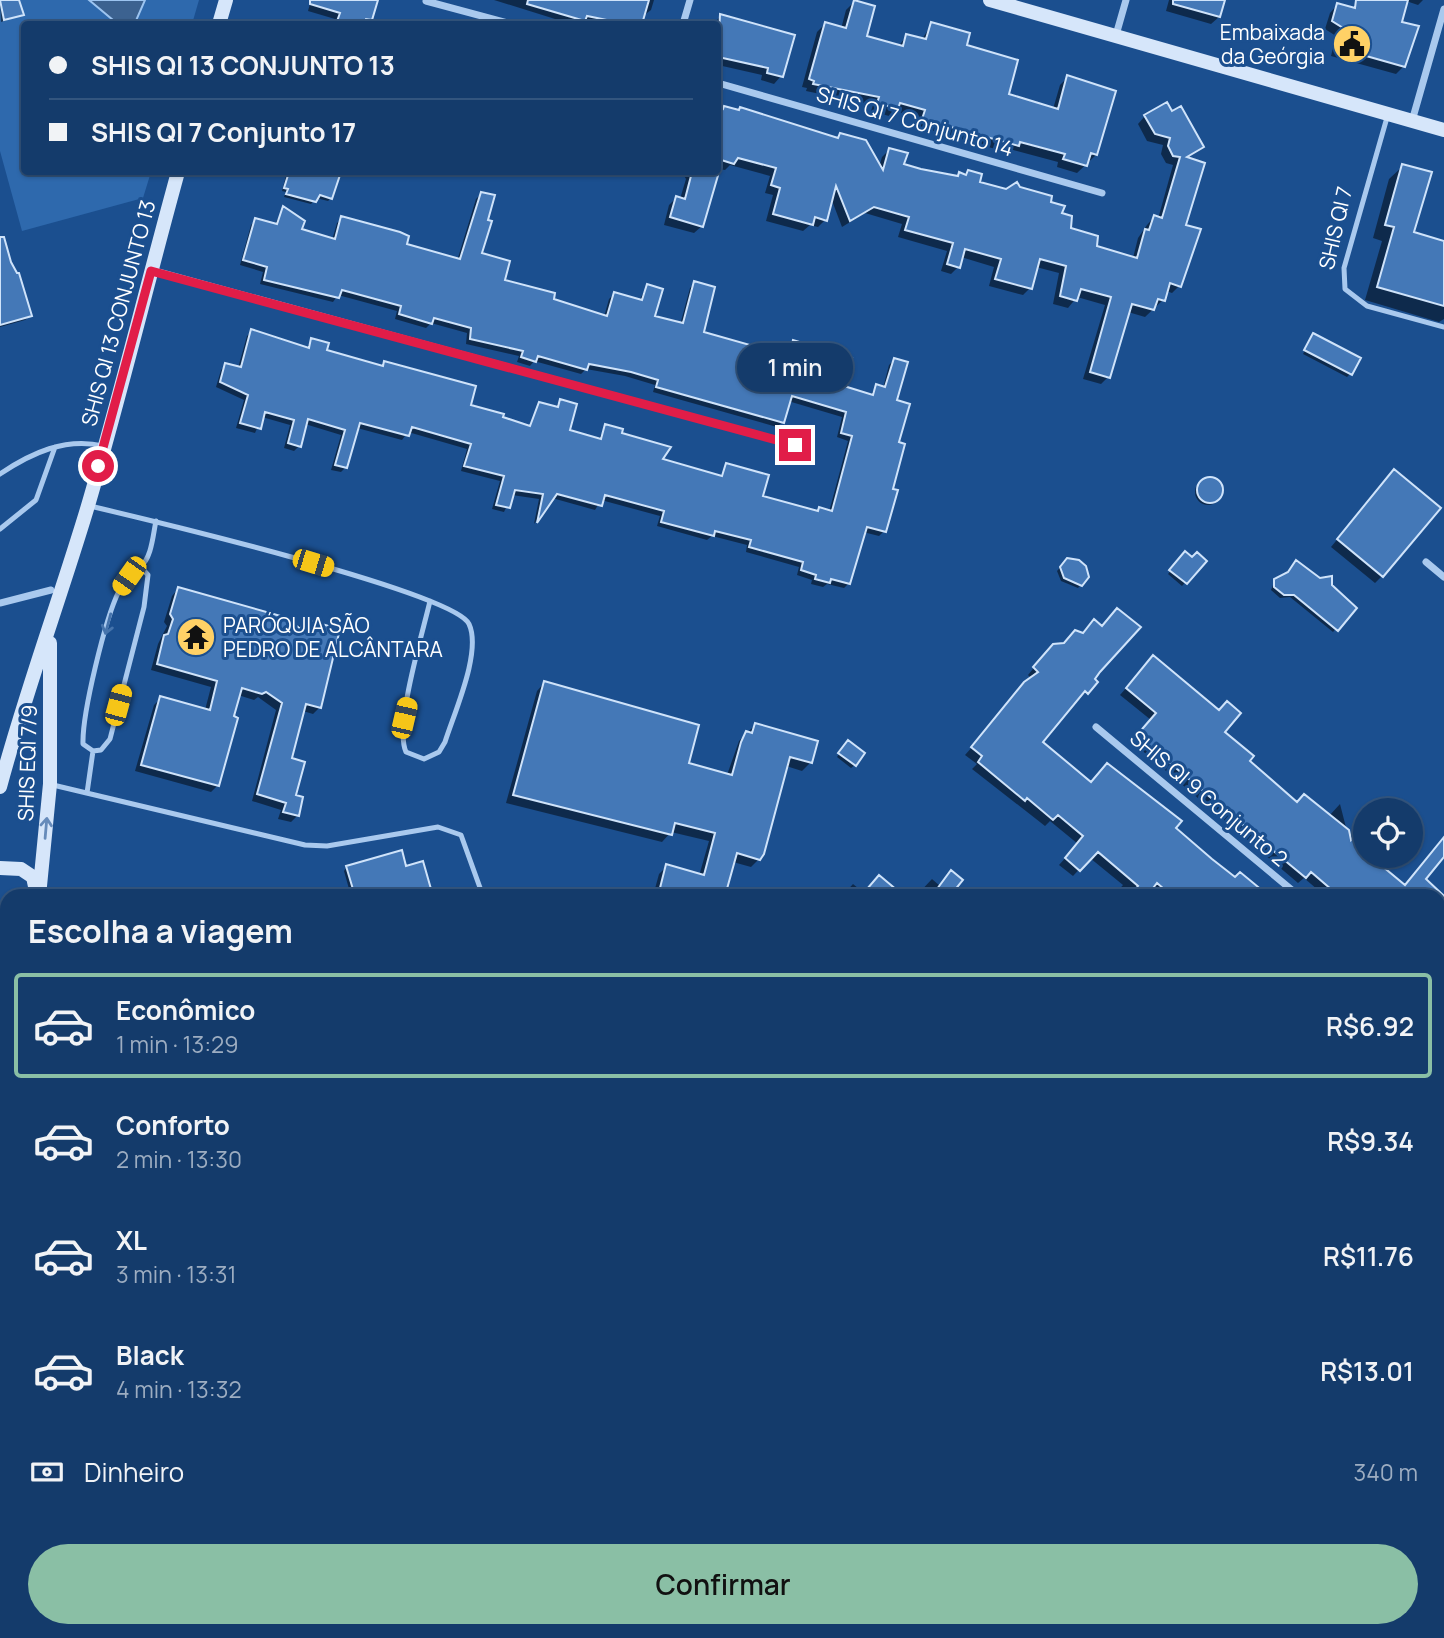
<!DOCTYPE html>
<html lang="pt">
<meta charset="utf-8">
<style>
:root{--surface:#143b6b;--page:#1d4271;--text:#f1f3f6;--muted:#9dadc1;--line:#33557e;--accent:#8abfa5}
body{margin:0;font-family:Manrope,sans-serif;background:var(--page);color:var(--text);height:100vh;display:flex;flex-direction:column;font-size:26px;white-space:nowrap}
*{box-sizing:border-box;margin:0}
p{font-size:23px;color:var(--muted)}
.icon{flex:none;width:38px;height:38px;fill:none;stroke:currentColor;stroke-width:2;stroke-linecap:round;stroke-linejoin:round}
.map{position:relative;flex:1;overflow:hidden}
.sheet{position:absolute;left:0px;top:889px;width:1446px;height:749px;display:flex;flex-direction:column;background:var(--surface);border-radius:21px 21px 0 0;box-shadow:0 2px 5px #0004,0 0 0 2px var(--line)}
.sheet>*{flex:none}
.guide{position:absolute;left:21px;top:21px;width:700px;height:154px;border-radius:7px;box-shadow:0 2px 5px #0004,0 0 0 2px var(--line);display:grid;align-content:center;height:154px;padding:0 28px;background:var(--surface)}
.buttons{position:absolute;left:1353px;top:798px;display:grid;gap:14px}
.buttons a{display:grid;place-items:center;width:70px;height:70px;border-radius:50%;background:var(--surface);box-shadow:0 2px 5px #0004,0 0 0 2px var(--line);font-size:35px}
.end{position:absolute;width:32px;height:32px;margin:-16px;border:9px solid #e11d48;background:#fff;box-shadow:0 0 0 4px #fff}
.from{border-radius:50%}
.bubble{position:absolute;height:49px;border-radius:24px;background:var(--surface);box-shadow:0 2px 5px #0004,0 0 0 2px var(--line);font-size:23px;font-weight:600;line-height:49px;text-align:center}
.car{position:absolute;width:21px;height:42px;margin:-21px -10px;border-radius:9px;box-shadow:0 0 5px 2px #0007;background:linear-gradient(#f5c518 24%,#345 0 40%,#f5c518 0 76%,#345 0 86%,#f5c518 0)}
.guide b{display:flex;align-items:center;gap:24px;height:66px;font-size:26px}
.guide b+b{border-top:2px solid var(--line)}
.guide i{width:18px;height:18px;background:var(--text)}
ul{padding:0;list-style:none}
li{display:flex;align-items:center;gap:21px;height:105px;margin:0 14px 10px;padding:0 14px;border:4px solid transparent;border-radius:7px}
li div{flex:1}
li b{display:block;font-size:26px}
li em{font-style:normal;font-weight:600}
li.current{border-color:var(--accent)}
li>.icon{width:63px;height:63px;stroke-width:1.5}
h2{padding:0 28px;font-size:32px;line-height:84px}
.pay{display:flex;align-items:center;gap:18px;height:77px;padding:0 28px;font-size:26px}
.pay p{margin-inline-start:auto}
.action{display:flex;gap:14px;margin-top:auto;padding:14px 28px}
.action a{flex:1;height:80px;border-radius:42px;background:var(--accent);color:#111;font-size:28px;font-weight:600;line-height:80px;text-align:center}
.map>svg:first-child{display:block}
.green{fill:#2e69ad}
.water{fill:#3c6290;stroke:#9cc4f0;stroke-width:2}
.shadow{fill:#0007}
.building{fill:#4478b7;stroke:#cfe3fa;stroke-width:2}
.lines{fill:none;stroke-linecap:round;stroke-linejoin:round}
.lane{stroke:#a9c9ee;stroke-width:5}
.street{stroke:#a9c9ee;stroke-width:7}
.secondary{stroke:#d6e6fa;stroke-width:14}
.oneway{stroke:#4674ac}
.oneway2{stroke:#668bba}
.route{stroke:#e11d48;stroke-width:9}
.labels{text-anchor:middle;dominant-baseline:central;stroke-width:6;stroke-linejoin:round;paint-order:stroke}
.poi-label{font-size:21px;fill:#fff;stroke:#1b4f8f;text-anchor:end}
.street-label{font-size:21px;fill:#fff;stroke:#1b4f8f}
</style>
<div class="map">
<svg width="1444" height="1638" viewBox="0 0 1444 1638">
<rect width="100%" height="100%" fill="#1b4f8f"/>
<!-- green -->
<path class="green" d="M0,0h199l-7,24h-168v148h127l-8,26 -121,33 -22,-80z
M0,1212l7,23v228l-7,2z"/>
<!-- water -->
<path class="water" d="M89,0h56l-10,23 -22,-3z"/>
<!-- shadow -->
<path class="shadow" d="M0,0h17l5,15 -21,7z
M311,0h65l-7,24h-36l2,-5 -27,-8z
M494,0h160l-3,10 -8,6 -2,8h-70z
M1169,0h54l-4,17 -8,7 -45,-13z
M1360,0h63l-5,5 -12,-4 -6,22 4,43 -8,8 -65,-18 5,-20 -11,-7 5,-16 7,-8 20,6z
M854,2l10,35 34,10 9,-12 15,4 10,-15 33,22 42,50 46,13 7,-24 8,-8 28,78 -19,18 -20,-6 1,-5 -45,-12 -4,3 -93,-27 2,-8 -24,-7 -5,5 -18,-5 2,-6 -67,-14 1,-3 -5,-1 15,-55 8,-8 16,5 5,-19z
M721,16l60,60 -7,8 -13,-4 1,-5 -44,-10v-41h-5z
M718,106l118,34 4,-5 39,32 3,-10 7,-7 13,16 54,11 12,-5 10,11 28,8 13,-2 30,14 21,26 25,18 38,11 5,-20 9,-13 7,-8 4,2 15,-54 -7,-2 -5,-9 2,-9 -16,-4 -9,-17 7,-8 27,-2 30,32 -16,13 -7,127 -7,7 -6,-2 -3,9 -18,17 -17,-5 -20,65 -7,7 -18,-5 22,-74 -28,-8 -9,11 -15,-4 6,-31 -23,-6 -6,21 -7,7 -34,-9 5,-19 -33,-10 -3,10 -7,7 -10,-3 6,-20 -49,-14 4,-13 -37,-11 -23,14 -11,-29 -6,22 -7,7 -8,-2 -7,6 -37,-10 7,-26 -8,-2 5,-17 -40,-11 -5,5 -7,-1z
M1403,166l9,67 32,9v77l-5,3 -74,-22 17,-59 -9,-3 16,-59z
M287,172h52l-8,26 -3,3 -12,-3 -5,6 -27,-7 2,-5 -4,-1z
M682,172h35l-15,54 -8,7 -30,-8 5,-20 7,-7 4,1 6,-20z
M481,194l-1,61 23,26 101,36 5,-18 5,-5 25,7 8,-15 6,31 27,8 10,-37 5,-5 7,50 84,24 8,-15 47,46 29,8 7,-10 6,2 6,-23 5,-5 3,83 -13,88 -5,5 -16,-4 -14,51 -5,5 -17,-4 -4,3 -12,-3 1,-4 -15,-5 2,-8 -53,-15 1,-7 -35,-9 -5,4 -50,-14 3,-10 -59,-16 -6,10 -43,-12 -18,26 5,-25 -27,-4 -8,17 -12,-3 8,-28 -39,-10 6,-22 -59,-17 -6,8 -45,-12 -12,40 -4,4 -10,-2 10,-35 -36,-11 -6,22 -5,5 -10,-3 6,-23 -28,-8 -7,16 -19,-5 8,-28 -28,-13 5,-17 5,-5 12,3 9,-32 5,-5 54,18 6,-9 13,12 55,15 5,-4 144,71 10,-27h-2l3,-3 15,4 5,-7 8,30 30,9 8,-14 54,34 60,17 7,-12 34,32 55,16 3,-4 10,3 19,-71 -11,-4 5,-20 -54,-16 -6,21 -5,5 -124,-35 2,-7 -30,-9 -39,-7 -5,5 -47,-13 -4,5 -13,-4 2,-6 -53,-12 1,-11 -36,-10 -5,5 -31,-9 2,-8 -59,-16 -5,7 -73,-18 3,-12 -23,-7 11,-40 5,-5 18,6 9,-17 17,21 32,10 5,-17 5,-5 63,27 52,16 19,-62z
M0,259l30,57 -5,4 -25,7z
M1311,338l47,21 -8,15 -3,3 -44,-23z
M1387,479l-5,97 -7,7 -44,-36z
M1195 492a13 13 0 1 1 26 0a13 13 0 1 1-26 0Z
M1185,554l7,6 12,1 -22,25 -14,-12z
M1067,560l21,17 -10,11 -17,-7 -4,-10z
M1275,580l56,6 23,22 -21,24 -43,-35 -10,1 -9,-8z
M178,589l119,39 7,-7 16,86 -7,7 -10,-3 -14,48 8,57 -6,6 -13,-3 3,-9 -29,-9 24,-91 -18,-13 -4,3 -16,-5 -20,90 -7,7 -76,-21 19,-66 7,-7 44,12 6,-23 -60,-17 7,-26 9,-18 -3,-4 8,-26z
M1046,653l53,18 -12,21 -9,5 -38,45 51,42 82,45 62,50 32,17h-109l-8,-7 -5,7h-25l-4,-3 7,-8 -33,-27 -17,18 -14,-11 19,-21 -28,-23 -5,5 -73,-57 5,-5 -12,-9 67,-76 -4,-4z
M1147,664l75,68 25,30 50,42 32,12 11,-12 10,39 15,-18v31l39,30 40,-36v5l-21,24 21,18v96l-6,-4v-93h-113l-21,-18 -6,5 -166,-141 19,-22 -31,-25z
M544,683l143,82 40,10 12,-34 17,-17 60,18 -6,21 -8,8 -16,-5 -27,93 -8,8 -18,-5 -10,34h-70l6,-22 8,-8 32,10 10,-35 -38,-9 -9,10 -156,-39 31,-112z
M845,745l10,20 -4,3 -14,-11z
M347,867l58,1 26,28h-80l-7,-25z
M932,879l8,7 8,10h-32z
M853,884l11,9 37,3h-59z
M1438,1060l6,4v71l-6,5z
M1438,1294l6,5 -6,12z
M1438,1345l6,5v81l-6,-5z
M1438,1471l6,4v82l-3,-2 -3,4z
M150,1631h49l8,7h-48z
M452,1631h24l-6,7h-24z
M481,1631h112l7,7h-110z
M642,1631h143l8,7h-142z
M984,1631h55l-5,7h-44z
M1162,1631h101l9,7h-102z"/>
<!-- building -->
<path class="building" d="M0,0h19l5,15 -20,5z
M310,0h68l-6,20 -6,-1 -2,5h-28l4,-11 -30,-9z
M528,0h121l-7,24h-16l-39,-8 -2,5 -58,-17z
M854,0l21,6 -8,30 36,10 3,-12 20,5 5,-17 39,11 -3,12 51,15 -9,34 49,15 9,-34 49,16 -19,64 -6,-2 -4,13 -24,-7 2,-5 -45,-12 -1,4 -97,-27 3,-9 -25,-7 -2,6 -21,-6 2,-6 -66,-13 1,-3 -5,-2 16,-57 21,6z
M1173,0h52l-5,17 -47,-13z
M1356,0h52l-6,22 17,4 -14,41 -67,-19 5,-20 -11,-7 5,-18 18,5z
M720,14l75,21 -12,42 -16,-4 1,-5 -50,-11z
M1167,102l5,9 9,-5 23,41 -17,10 18,6 -19,62 15,4 -20,58 -11,-4 -5,18 -7,-2 -4,11 -22,-6 -22,74 -20,-6 21,-75 -30,-8 -4,12 -17,-5 6,-30 -26,-7 -8,30 -37,-10 6,-20 -36,-10 -5,19 -13,-4 6,-21 -48,-13 4,-13 -35,-10 -24,14 -14,-35 -9,35 -12,-4 -2,8 -40,-11 7,-26 -9,-3 5,-17 -38,-10 -4,6 -16,-5v-51l5,1 1,-3 15,4 1,-3 98,31 2,-5 26,7 17,30 6,-22 19,5 -4,11 17,5 37,7 1,-4 7,3 2,-5 14,4 -2,8 26,7 11,-7 3,5 32,9 -1,6 14,4 -3,7 10,3 -1,12 27,8 -1,10 40,12 8,-29 4,1 5,-15 8,3 18,-61 -7,-1 -5,-10 2,-8 -15,-4 -11,-19z
M1402,164l30,8 -18,60 30,9v65l-67,-19 17,-60 -9,-2z
M289,172h52l-9,27 -12,-4 -4,7 -30,-8 2,-5 -4,-1z
M692,172h27l-16,55 -33,-10 6,-21 9,3z
M481,192l14,3 -7,25 4,1 -10,32 28,8 -5,19 50,13 -1,6 53,17 7,-24 28,8 5,-16 16,5 -8,27 28,7 11,-42 21,6 -11,45 85,24 4,-16 59,18 -8,28 29,9 3,-11 9,3 9,-29 14,4 -11,38 13,4 -11,38 6,2 -12,45 5,1 -12,42 -19,-5 -17,57 -19,-5 -1,4 -15,-4 1,-4 -15,-5 2,-8 -54,-15 2,-7 -36,-9 -1,5 -53,-14 3,-11 -59,-16 -3,11 -45,-12 -20,29 6,-29 -28,-4 -5,18 -14,-3 8,-29 -40,-10 7,-22 -59,-17 -3,9 -49,-13 -13,45 -12,-3 10,-35 -37,-11 -7,28 -13,-4 6,-23 -29,-8 -4,17 -21,-6 8,-28 -28,-13 5,-19 16,4 10,-38 58,19 2,-10 18,5 -2,7 56,16 1,-5 92,25 -5,19 33,9 -1,3 27,9 9,-24 19,5 2,-8 17,5 -7,26 31,9 4,-15 18,5 -1,4 49,14 -8,12 59,17 4,-13 43,12 -6,21 55,15 1,-4 13,4 20,-75 -11,-3 5,-21 -54,-16 -8,27 -128,-36 2,-7 -27,-8 -42,-8 -2,6 -49,-14 -2,6 -15,-5 2,-6 -53,-12 1,-11 -37,-10 -2,6 -33,-10 2,-8 -59,-16 -3,8 -75,-18 3,-13 -24,-7 12,-42 22,6 6,-18 22,15 -3,8 33,10 6,-23 59,16 9,4 -2,8 53,15z
M0,237h4l7,25 6,11h2l13,43 -32,9z
M1313,333l48,25 -9,17 -48,-25z
M1394,469l47,39 -58,69 -46,-38z
M1197 490a13 13 0 1 1 26 0a13 13 0 1 1-26 0Z
M1185,551l7,6 5,-5 10,9 -20,23 -18,-14z
M1067,558l12,2 7,6 3,11 -7,9 -18,-8 -4,-11z
M1296,560l24,18 12,-2v9l25,23 -19,23 -44,-36h-10l-10,-8v-8l14,-7z
M178,587l106,30 17,12 2,-10 37,10 -19,79 -15,-4 -14,54 13,4 -9,33 7,2 -4,19 -16,-4 3,-9 -29,-9 25,-91 -16,-11 -4,2 -20,-6 -8,28 4,2 -19,68 -78,-21 19,-69 50,14 7,-29 -60,-17 7,-29 4,-1 5,-15 -3,-5z
M1117,608l24,19 -41,45 -5,7 3,3 -10,12 -3,-3 -42,51 48,40 16,-19 75,58 -6,7 36,31 23,18 5,-5 29,24h-97l-15,-13 -10,13h-17l8,-10 -40,-34 -18,19 -15,-13 18,-22 -25,-21 -5,5 -26,-22 -2,3 -47,-39 4,-6 -11,-9 53,-65 14,-10 -5,-5 20,-23 11,-1 11,-13 8,3 11,-14 8,7z
M1153,655l66,55 8,-9 14,12 -16,19 29,24 -4,5 47,41 7,-8 45,36 2,10 4,-5 10,8v13h5l35,29 39,-48v20l-18,22 18,17h-105l-28,-24 -5,6 -17,-14 -152,-129 19,-22 -30,-25z
M544,681l155,44 -10,38 43,12 9,-33 5,-11 6,2 3,-10 63,18 -6,22 -22,-6 -26,97 -4,6 -23,-7 -12,43h-67l8,-32 38,11 11,-42 -40,-10 -3,12 -159,-40z
M848,740l17,13 -9,13 -18,-13z
M402,850l4,16 17,-5 10,35h-78l-9,-30z
M951,870l12,10 -13,16h-4l-9,-7z
M879,875l25,21h-43z"/>
<g class="lines">
<!-- lane -->
<path class="lane" d="M1388,114l-44,154 1,21 22,17 77,21
M0,474c31,-21 66,-37 103,-28
M90,506c51,12 364,86 379,118 13,28 -15,89 -24,118l-6,10 -15,7 -18,-7c-12,-26 17,-120 24,-151
M0,529l36,-29 19,-53
M141,567l7,8 -4,32 -34,132 -9,11 -8,1 -10,-7c-1,-30 22,-125 36,-153 5,-11 13,-17 21,-24 12,-9 13,-33 16,-46
M53,785l252,60 22,1 111,-19 23,8 22,61
M87,793l6,-42
M0,1487l7,15
M0,1556l7,25
M21,1631l3,7
M240,1631l15,7
M49,1638l2,-7
M64,1638l2,-7
M262,1638l31,-6"/>
<!-- street -->
<path class="street" d="M426,1l85,23
M683,24l7,-24
M1116,35l10,-35
M718,83l384,110
M1412,121l32,-112
M151,270l644,175
M1426,562l18,15
M0,603l51,-13
M1096,727l203,169
M1438,1013l6,4
M1438,1446l6,4
M0,1479l7,-3
M620,1631l9,7
M1142,1631l9,7"/>
<!-- secondary -->
<path class="secondary" d="M990,0l454,130
M219,24l7,-24
M0,787c25,-94 59,-185 87,-278 33,-112 60,-225 91,-337
M0,868l21,1 12,8 3,14
M39,896l11,-112v-141
M0,1179l7,25
M1438,1204l6,-7
M296,1631l8,7
M335,1631l5,7
M1071,1638l6,-7"/>
</g>
<!-- one-way arrows -->
<defs><path id="oneway-shaft" d="M-6 0H5M1.5-3L5.5 0L1.5 3" fill="none" stroke-width="1.6" stroke-linecap="round" stroke-linejoin="round" transform="scale(1.75)"/></defs>
<use class="oneway" href="#oneway-shaft" transform="translate(108 624) rotate(105)"/>
<use class="oneway2" href="#oneway-shaft" transform="translate(46 828) rotate(-85)"/>
<g class="lines">
<!-- route -->
<path class="route" d="M98,466l53,-195 644,174"/>
</g>
<!-- icons -->
<defs>
<g id="civic-disc" transform="scale(2.0125)"><circle r="9.5" fill="#ffd166" stroke="#1b4f8f"/><path d="M-.6-6.5H3V-4.5H.6V-3L4-1V1h2V6H-6V1h2V-1L-.6-3ZM-1.2 2.5V6h2.4V2.5Z" fill="#111"/></g>
<g id="temple-disc" transform="scale(2.0125)"><circle r="9.5" fill="#ffd166" stroke="#1b4f8f"/><path d="M0-6L5-2H3V0L6.5 2.5H4V6H1.5V3h-3V6H-4V2.5H-6.5L-3 0V-2H-5Z" fill="#111"/></g>
</defs>
<g fill-rule="evenodd">
<use href="#civic-disc" x="1352" y="44"/>
<use href="#temple-disc" x="196" y="637"/>
</g>
<g class="labels">
<!-- poi labels -->
<g class="poi-label">
<text x="1325" y="32">Embaixada<tspan x="1325" dy="24">da Geórgia</tspan></text>
<text x="223" y="625" text-anchor="start">PARÓQUIA SÃO<tspan x="223" dy="24">PEDRO DE ALCÂNTARA</tspan></text>
</g>
<!-- street labels -->
<g class="street-label">
<text transform="translate(915 121) rotate(16)">SHIS QI 7 Conjunto 14</text>
<text transform="translate(1335 228) rotate(-77)">SHIS QI 7</text>
<text transform="translate(118 313) rotate(-75)">SHIS QI 13 CONJUNTO 13</text>
<text transform="translate(27 763) rotate(-88)">SHIS EQI 7/9</text>
<text transform="translate(1209 798) rotate(40)">SHIS QI 9 Conjunto 2</text>
</g>
</g>
</svg>
<div class="buttons">
<a><svg class="icon" aria-label="locate" viewBox="0 0 24 24"><circle cx="12" cy="12" r="6"/><path d="M12 2v4M12 18v4M2 12h4M18 12h4"/></svg></a>
</div>
<i class="end from" style="left:98px;top:466px"></i>
<i class="end" style="left:795px;top:445px"></i>
<div class="bubble" style="left:737px;top:343px;width:116px">1 min</div>
<i class="car" style="left:313px;top:563px;rotate:107deg"></i>
<i class="car" style="left:129px;top:576px;rotate:215deg"></i>
<i class="car" style="left:118px;top:705px;rotate:15deg"></i>
<i class="car" style="left:404px;top:718px;rotate:13deg"></i>
<div class="guide">
<b><i class="from"></i>SHIS QI 13 CONJUNTO 13</b>
<b><i></i>SHIS QI 7 Conjunto 17</b>
</div>
<section class="sheet">
<h2>Escolha a viagem</h2>
<ul>
<li class="current"><svg class="icon" aria-label="car" viewBox="0 0 24 24"><path d="M5 17H2v-5l4-1 3-4h7l3 4 3 1v5h-3M9 17h6M6 11h13"/><circle cx="7" cy="17" r="2"/><circle cx="17" cy="17" r="2"/></svg><div><b>Econômico</b><p>1 min · 13:29</p></div><em>R$6.92</em></li>
<li><svg class="icon" aria-label="car" viewBox="0 0 24 24"><path d="M5 17H2v-5l4-1 3-4h7l3 4 3 1v5h-3M9 17h6M6 11h13"/><circle cx="7" cy="17" r="2"/><circle cx="17" cy="17" r="2"/></svg><div><b>Conforto</b><p>2 min · 13:30</p></div><em>R$9.34</em></li>
<li><svg class="icon" aria-label="car" viewBox="0 0 24 24"><path d="M5 17H2v-5l4-1 3-4h7l3 4 3 1v5h-3M9 17h6M6 11h13"/><circle cx="7" cy="17" r="2"/><circle cx="17" cy="17" r="2"/></svg><div><b>XL</b><p>3 min · 13:31</p></div><em>R$11.76</em></li>
<li><svg class="icon" aria-label="car" viewBox="0 0 24 24"><path d="M5 17H2v-5l4-1 3-4h7l3 4 3 1v5h-3M9 17h6M6 11h13"/><circle cx="7" cy="17" r="2"/><circle cx="17" cy="17" r="2"/></svg><div><b>Black</b><p>4 min · 13:32</p></div><em>R$13.01</em></li>
</ul>
<div class="pay"><svg class="icon" aria-label="cash" viewBox="0 0 24 24"><path d="M3 7h18v10H3z"/><circle cx="12" cy="12" r="2"/></svg>Dinheiro<p>340 m</p></div>
<div class="action"><a>Confirmar</a></div>
</section>
</div>
